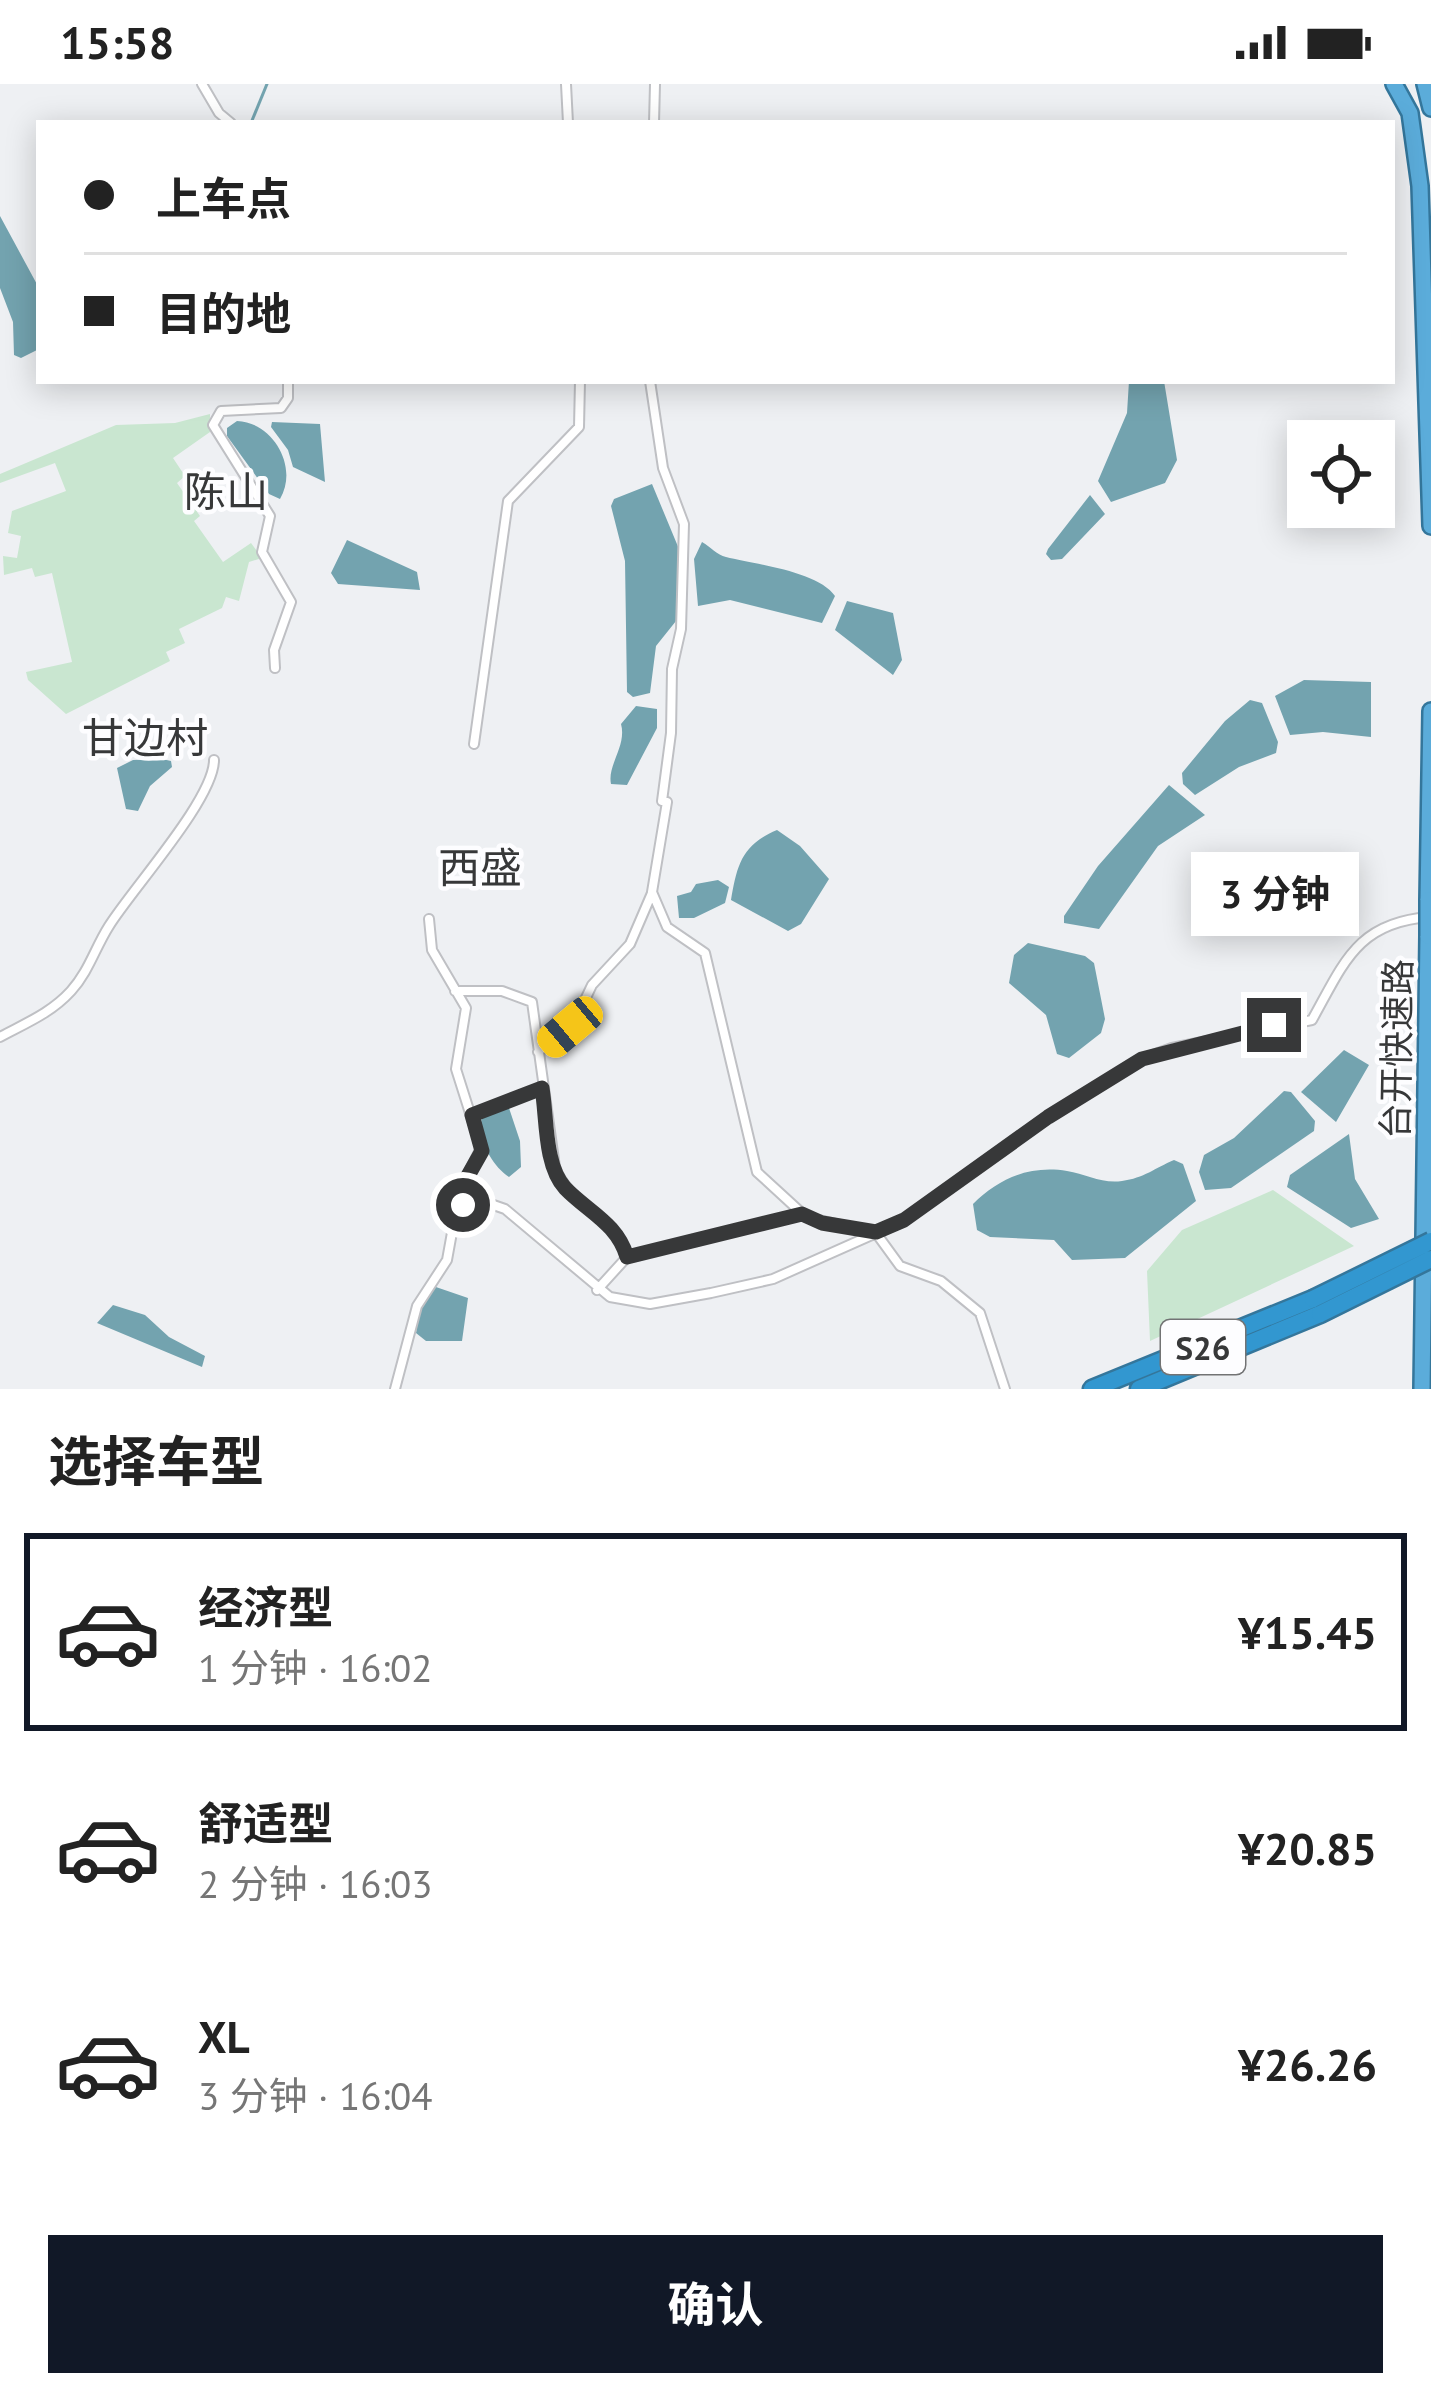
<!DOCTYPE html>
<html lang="zh">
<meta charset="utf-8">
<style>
:root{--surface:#fff;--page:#f2f2f2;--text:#222;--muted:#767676;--line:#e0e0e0;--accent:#111827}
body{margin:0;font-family:"PT Sans","Noto Sans SC",sans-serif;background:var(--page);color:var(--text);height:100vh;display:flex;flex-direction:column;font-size:45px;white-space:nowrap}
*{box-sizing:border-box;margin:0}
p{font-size:39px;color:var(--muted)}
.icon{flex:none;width:66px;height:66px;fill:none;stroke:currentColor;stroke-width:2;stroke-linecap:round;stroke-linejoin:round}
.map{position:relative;height:1305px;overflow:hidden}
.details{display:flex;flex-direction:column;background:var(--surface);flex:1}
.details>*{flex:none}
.guide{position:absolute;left:36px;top:36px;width:1359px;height:264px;border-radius:0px;box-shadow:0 6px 30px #0003;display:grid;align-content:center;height:264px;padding:0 48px;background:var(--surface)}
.tools{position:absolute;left:1287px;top:336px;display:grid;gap:24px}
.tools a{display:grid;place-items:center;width:108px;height:108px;border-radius:0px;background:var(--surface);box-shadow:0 6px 30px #0003;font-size:60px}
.end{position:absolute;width:54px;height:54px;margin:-27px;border:15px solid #373839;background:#fff;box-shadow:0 0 0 6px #fff}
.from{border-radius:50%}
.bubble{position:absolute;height:84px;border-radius:0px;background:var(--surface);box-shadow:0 6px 30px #0003;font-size:39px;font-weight:700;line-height:84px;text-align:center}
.car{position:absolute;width:36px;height:72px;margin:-36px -18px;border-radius:15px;box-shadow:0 0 9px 3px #0007;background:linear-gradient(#f5c518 24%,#345 0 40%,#f5c518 0 76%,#345 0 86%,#f5c518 0)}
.guide b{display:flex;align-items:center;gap:42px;height:114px;font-size:45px}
.guide b+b{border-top:3px solid var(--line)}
.guide i{width:30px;height:30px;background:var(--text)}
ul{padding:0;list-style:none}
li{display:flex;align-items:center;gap:36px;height:198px;margin:0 24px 18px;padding:0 24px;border:6px solid transparent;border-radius:0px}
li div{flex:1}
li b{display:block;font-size:45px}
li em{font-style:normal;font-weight:700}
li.on{border-color:var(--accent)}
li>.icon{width:108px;height:108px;stroke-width:1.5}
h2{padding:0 48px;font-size:54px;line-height:144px}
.cta{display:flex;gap:24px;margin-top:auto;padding:24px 48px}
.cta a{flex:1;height:138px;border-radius:0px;background:var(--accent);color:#fff;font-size:48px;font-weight:700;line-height:138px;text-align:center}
.status{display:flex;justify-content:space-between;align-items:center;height:84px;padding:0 60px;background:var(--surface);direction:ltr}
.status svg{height:33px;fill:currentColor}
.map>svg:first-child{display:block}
.green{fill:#c9e6d0}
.water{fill:#73a3af}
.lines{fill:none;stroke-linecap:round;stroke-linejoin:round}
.stream{stroke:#73a3af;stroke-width:3}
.minor-casing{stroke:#bfc0c4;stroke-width:12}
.trunk-casing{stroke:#34769b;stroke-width:20}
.motorway-casing{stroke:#34769b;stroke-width:21}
.minor{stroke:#fff;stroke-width:8}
.trunk{stroke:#5bacda;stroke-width:15}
.motorway{stroke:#3297d0;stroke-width:16}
.trunk-bridge-casing{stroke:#34769b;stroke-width:20;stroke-linecap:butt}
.motorway-bridge-casing{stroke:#34769b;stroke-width:21;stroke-linecap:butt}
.trunk-bridge{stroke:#5bacda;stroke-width:15}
.motorway-bridge{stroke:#3297d0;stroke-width:16}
.route{stroke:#373839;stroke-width:15}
.labels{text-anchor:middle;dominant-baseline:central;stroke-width:9;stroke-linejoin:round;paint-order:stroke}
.shield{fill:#fdfdff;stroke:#727374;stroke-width:3}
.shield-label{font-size:33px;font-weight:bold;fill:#373839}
.street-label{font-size:36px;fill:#373839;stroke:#fdfdff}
.quarter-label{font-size:42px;fill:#373839;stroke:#fdfdff}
</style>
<div class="status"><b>15:58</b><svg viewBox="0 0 49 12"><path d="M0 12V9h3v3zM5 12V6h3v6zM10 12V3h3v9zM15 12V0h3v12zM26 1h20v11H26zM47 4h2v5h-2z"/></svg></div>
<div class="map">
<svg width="1431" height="1305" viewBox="0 0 1431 1305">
<rect width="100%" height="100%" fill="#eef0f3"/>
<!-- green -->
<path class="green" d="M210,330v18l-37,26 12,18 -8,7 23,33 -6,5 29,41 28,-19 11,15 -13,4 -10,39 -13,-4 -4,11 -43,21 6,14 -19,9 4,9 -104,53 -38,-34 -2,-8 46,-10 -20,-89 -17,4 -3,-9 -28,7 -1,-19 14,2 4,-22 -13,-3 4,-22 54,-20 -11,-28 -55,20v-9l116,-49 59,-2z
M1273,1106l81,56 -204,95 -3,-70 35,-41z"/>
<!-- water -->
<path class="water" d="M0,132l39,72v61l-18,9 -7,-3 -1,-33 -13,-34z
M1129,297h35l13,79 -12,23 -54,19 -13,-21 29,-68z
M237,337c36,1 62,46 43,78l-11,-5 -42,-58v-8z
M272,338l48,2 5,58 -32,-15 -5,-17 -17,-23z
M652,400l27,65 -3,72 -20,25 -6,47 -17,4 -6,-5 -2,-131 -14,-55 3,-7z
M1090,411l15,19 -43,45 -11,1 -5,-6 2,-5z
M347,456l70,32 3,18 -82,-6 -7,-11z
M702,458c9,5 15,13 24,15 28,7 92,14 109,39l-13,27 -92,-23 -32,6 -4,-47z
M847,517l46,12 9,47 -9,15 -58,-45z
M1304,596l67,2v55l-48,-5 -33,3 -15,-39z
M1250,616l12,3 16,39 -2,11 -37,14 -44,28 -12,-11 -1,-11 43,-52z
M636,622l21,3v19l-30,57 -16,-1c-4,-19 16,-38 10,-60z
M162,675l9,2 1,6 -22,19 -12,25 -12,-2 -9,-41 16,-8z
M1169,701l36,30 -47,31 -59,83 -35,-6v-7l34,-50z
M777,746l23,16 29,33 -28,45 -13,7 -57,-31c6,-34 10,-55 46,-70z
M718,796l11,7 -4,16 -31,15h-15l-2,-22 14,-4 5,-8z
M1028,859l57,13 9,7 11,56 -4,14 -32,25 -12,-4 -11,-39 -37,-32 5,-28z
M1344,966l25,15 -33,57 -35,-30z
M1284,1007l7,1 24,29 -1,10 -83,57 -26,2 -6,-18 5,-17 30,-17z
M504,1023l5,1 11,33 1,26 -12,10c-18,-12 -34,-42 -26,-63z
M1349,1050l6,45 24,40 -28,9 -64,-41 3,-12z
M1174,1076l9,4 13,37 -71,57 -53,2 -18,-20 -64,-3 -13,-7 -4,-26c26,-26 57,-39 94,-33 19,3 35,13 55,10 22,-3 33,-13 52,-21z
M433,1202l35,12 -6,43h-36l-10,-8 3,-23z
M113,1221l32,10 24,22 36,19 -3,11 -105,-44z"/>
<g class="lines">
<!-- stream -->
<path class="stream" d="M251,39l16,-39"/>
<!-- minor casing -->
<g class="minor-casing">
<path id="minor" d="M202,0l17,29 12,10
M566,0l2,39
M654,39l1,-39
M650,297l13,87 21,56 -3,105 -9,40 -1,64 -9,68
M275,584l-1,-18 17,-48 -29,-50 8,-36 -57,-91 8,-14 60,-3 7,-10v-17
M474,660l34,-243 71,-74 1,-46
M667,718l-15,90 15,35 38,26 52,219 49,45 70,16 24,33 41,15 39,32 25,76
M429,835l3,31 34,58 -10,61 25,79 -21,42v17
M455,907h47l30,11 23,165c14,38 59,49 72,90
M0,953c26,-14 51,-24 71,-46 18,-20 24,-43 38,-65 23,-37 105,-127 105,-166
M538,968l36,-29 18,-38 38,-41 22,-51
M472,1032l70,-28
M597,1206l30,-33 175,-43
M395,1305l22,-83 30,-46 8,-44 8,-11 19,-4 23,8 105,88 40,7 61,-11 62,-14 128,-57 147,-105 94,-58 30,-11 140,-28c32,-57 45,-98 118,-103"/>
</g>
<!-- trunk casing -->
<g class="trunk-casing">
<path id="trunk" d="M1394,0l16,29 10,73 11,340
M1425,0l6,24
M1428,816l3,-189
M1422,1305l6,-453"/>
</g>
<!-- motorway casing -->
<g class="motorway-casing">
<path id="motorway" d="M1092,1305l221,-90
M1139,1305l181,-75"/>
</g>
<!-- minor -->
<use href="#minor" class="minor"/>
<!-- trunk -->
<use href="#trunk" class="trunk"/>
<!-- motorway -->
<use href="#motorway" class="motorway"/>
<!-- trunk-bridge casing -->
<g class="trunk-bridge-casing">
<path id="trunk-bridge" d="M1428,852v-36"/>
</g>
<!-- motorway-bridge casing -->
<g class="motorway-bridge-casing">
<path id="motorway-bridge" d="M1313,1215l118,-58
M1320,1230l111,-55"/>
</g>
<!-- trunk-bridge -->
<use href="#trunk-bridge" class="trunk-bridge"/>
<!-- motorway-bridge -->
<use href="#motorway-bridge" class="motorway-bridge"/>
</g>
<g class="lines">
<!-- route -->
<path class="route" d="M463,1121l-3,2v-17l22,-39 -10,-36 70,-27c5,29 2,77 23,100 23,24 52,35 62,69l175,-43 20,9 54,9 28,-12 144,-103 94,-58 132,-34"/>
</g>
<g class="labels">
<!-- shield labels -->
<rect class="shield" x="1161" y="1236" width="84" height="54" rx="9"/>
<g class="shield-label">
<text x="1203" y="1263">S26</text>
</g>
<!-- street labels -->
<g class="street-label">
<text transform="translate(1396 965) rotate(-89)">台开快速路</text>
</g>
<!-- quarter labels -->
<g class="quarter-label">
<text x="226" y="407">陈山</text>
<text x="145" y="653">甘边村</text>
<text x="480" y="783">西盛</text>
</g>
</g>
</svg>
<div class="tools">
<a><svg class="icon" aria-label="locate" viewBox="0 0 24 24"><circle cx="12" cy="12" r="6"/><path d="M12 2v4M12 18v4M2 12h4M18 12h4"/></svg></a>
</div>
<i class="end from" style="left:463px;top:1121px"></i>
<i class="end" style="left:1274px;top:941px"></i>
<div class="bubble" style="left:1191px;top:768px;width:168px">3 分钟</div>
<i class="car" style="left:570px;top:943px;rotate:230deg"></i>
<div class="guide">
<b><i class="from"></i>上车点</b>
<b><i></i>目的地</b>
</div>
</div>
<section class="details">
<h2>选择车型</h2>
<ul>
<li class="on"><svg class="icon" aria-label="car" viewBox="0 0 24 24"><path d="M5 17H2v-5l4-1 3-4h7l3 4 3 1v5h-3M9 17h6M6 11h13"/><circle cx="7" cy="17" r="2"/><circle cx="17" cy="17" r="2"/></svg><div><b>经济型</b><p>1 分钟 · 16:02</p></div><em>¥15.45</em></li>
<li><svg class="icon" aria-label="car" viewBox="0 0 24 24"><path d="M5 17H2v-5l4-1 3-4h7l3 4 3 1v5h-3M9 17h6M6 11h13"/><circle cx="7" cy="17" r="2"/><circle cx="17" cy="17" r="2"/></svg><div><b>舒适型</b><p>2 分钟 · 16:03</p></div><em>¥20.85</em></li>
<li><svg class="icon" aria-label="car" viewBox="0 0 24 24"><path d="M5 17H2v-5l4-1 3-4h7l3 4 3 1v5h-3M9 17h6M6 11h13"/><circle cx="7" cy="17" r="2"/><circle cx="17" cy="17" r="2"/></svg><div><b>XL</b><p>3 分钟 · 16:04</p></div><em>¥26.26</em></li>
</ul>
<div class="cta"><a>确认</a></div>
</section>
